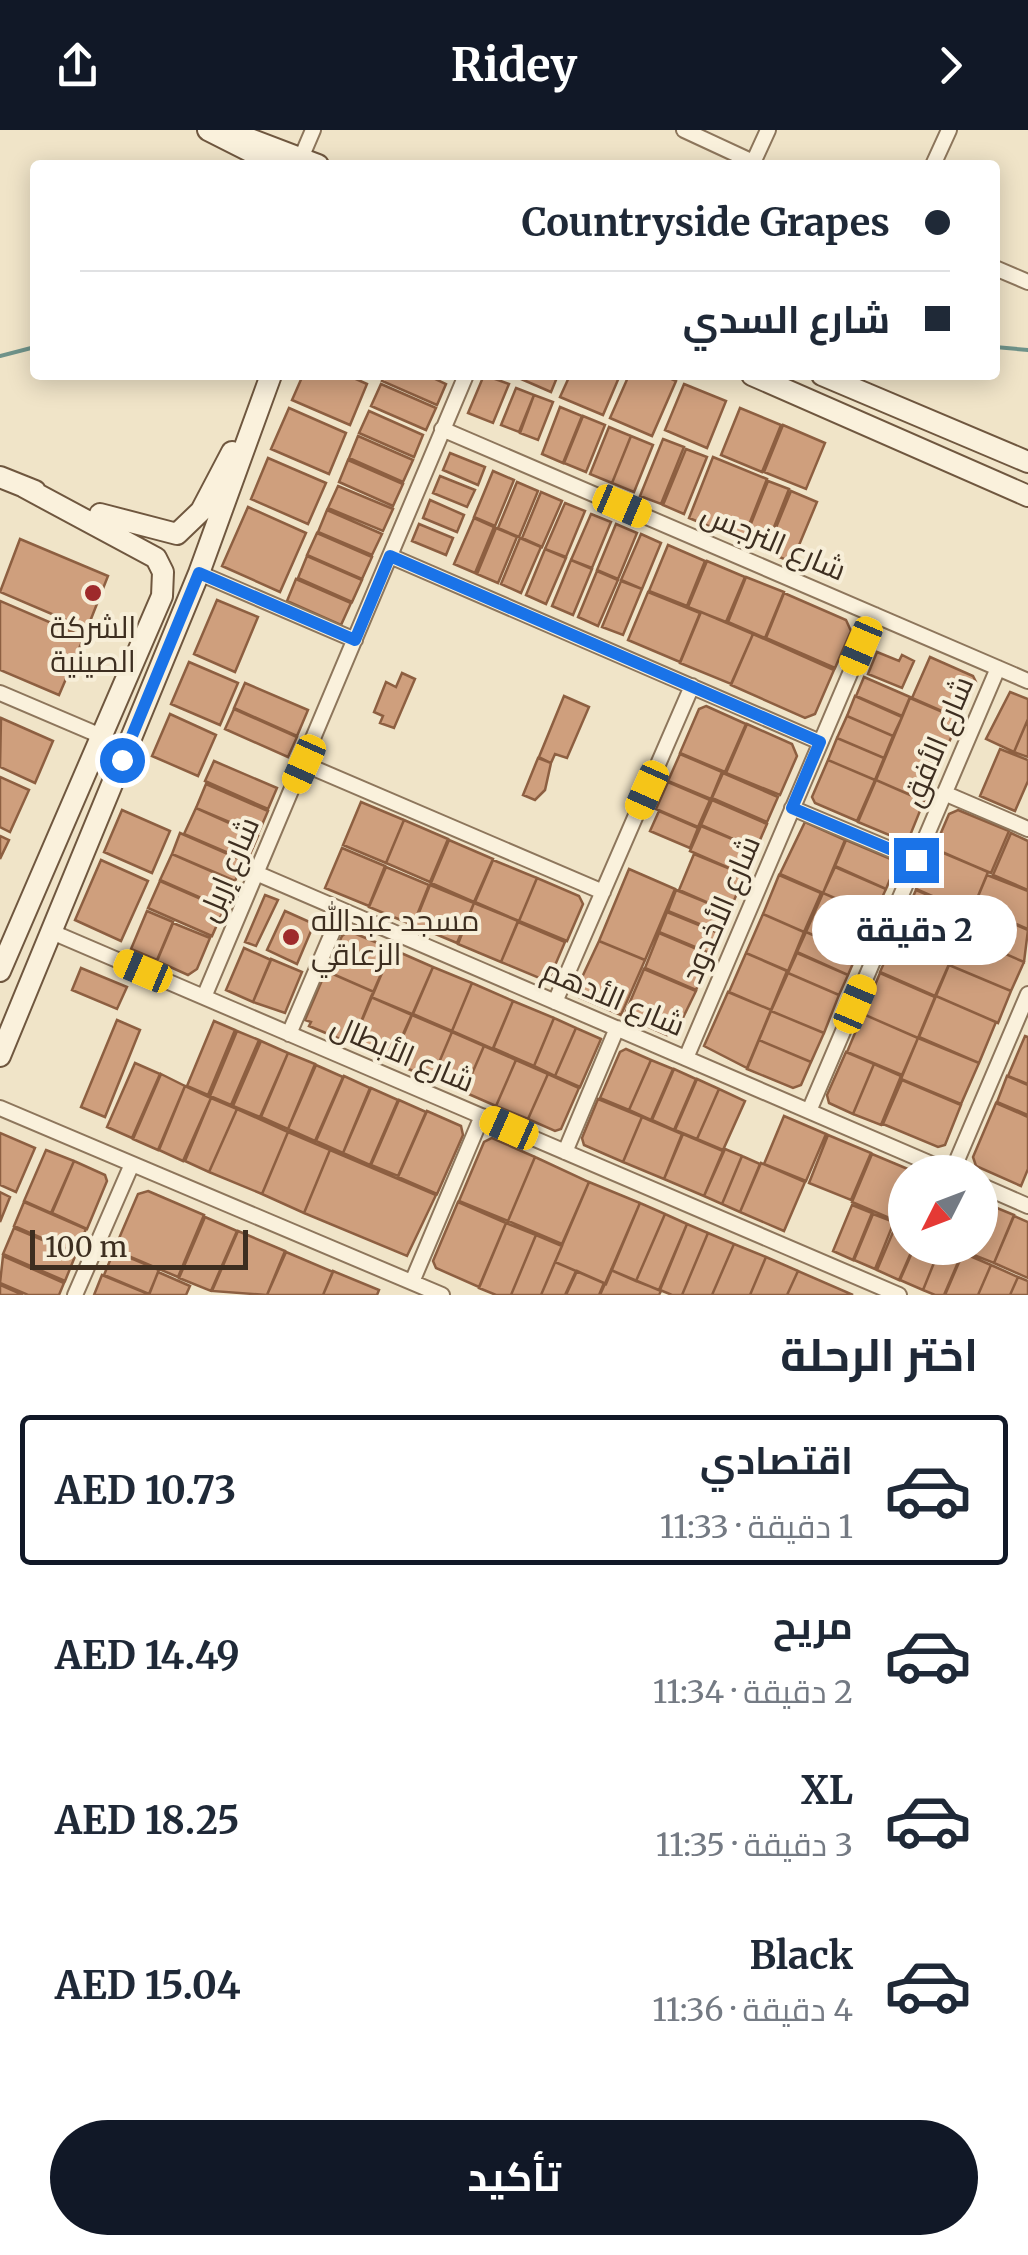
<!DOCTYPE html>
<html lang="ar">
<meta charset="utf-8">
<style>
:root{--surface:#fff;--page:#f2f2f3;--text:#1f2937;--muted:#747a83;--line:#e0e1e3;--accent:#111827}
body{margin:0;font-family:Merriweather,Cairo,serif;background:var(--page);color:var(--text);direction:rtl;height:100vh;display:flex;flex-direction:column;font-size:38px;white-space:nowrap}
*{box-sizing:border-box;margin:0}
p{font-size:32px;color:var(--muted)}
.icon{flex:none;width:55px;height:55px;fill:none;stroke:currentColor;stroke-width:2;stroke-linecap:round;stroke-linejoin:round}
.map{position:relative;height:1165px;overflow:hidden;direction:ltr}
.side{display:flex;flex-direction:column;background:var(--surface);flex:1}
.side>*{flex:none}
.hud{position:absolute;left:30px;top:30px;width:970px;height:220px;border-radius:10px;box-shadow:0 5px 25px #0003;direction:rtl;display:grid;align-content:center;height:220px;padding:0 50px;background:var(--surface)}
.needle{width:65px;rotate:228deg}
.buttons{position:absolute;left:888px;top:1025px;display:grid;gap:20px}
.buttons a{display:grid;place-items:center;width:110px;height:110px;border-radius:50%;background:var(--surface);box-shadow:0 5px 25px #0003;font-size:50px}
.scale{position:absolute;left:30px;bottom:25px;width:218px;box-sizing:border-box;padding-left:10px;border:5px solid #3d2e20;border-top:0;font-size:28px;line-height:35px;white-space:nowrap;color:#3d2e20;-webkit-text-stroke:8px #f7eed8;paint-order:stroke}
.end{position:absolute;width:45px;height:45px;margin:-22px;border:12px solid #1a73e8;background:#fff;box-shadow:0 0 0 5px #fff}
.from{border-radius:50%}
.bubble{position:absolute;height:70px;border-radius:35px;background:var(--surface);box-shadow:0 5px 25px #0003;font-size:32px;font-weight:700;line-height:70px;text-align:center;direction:rtl}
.car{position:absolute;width:30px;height:60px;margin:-30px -15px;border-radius:12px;box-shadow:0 0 8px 2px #0007;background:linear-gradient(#f5c518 24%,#345 0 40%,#f5c518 0 76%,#345 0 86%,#f5c518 0)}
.hud b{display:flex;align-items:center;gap:35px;height:95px;font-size:38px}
.hud b+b{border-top:2px solid var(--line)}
.hud i{width:25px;height:25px;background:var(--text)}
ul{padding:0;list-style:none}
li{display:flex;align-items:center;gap:30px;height:150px;margin:0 20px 15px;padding:0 30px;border:5px solid transparent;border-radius:10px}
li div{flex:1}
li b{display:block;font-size:38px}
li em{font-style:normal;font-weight:700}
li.current{border-color:var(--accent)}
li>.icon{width:90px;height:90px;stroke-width:1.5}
h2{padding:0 50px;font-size:45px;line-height:120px}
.action{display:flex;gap:20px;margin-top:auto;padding:20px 50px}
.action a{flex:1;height:115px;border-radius:60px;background:var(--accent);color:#fff;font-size:40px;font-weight:700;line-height:115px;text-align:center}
header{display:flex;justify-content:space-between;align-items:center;height:130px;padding:0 50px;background:var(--accent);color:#fff;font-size:45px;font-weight:700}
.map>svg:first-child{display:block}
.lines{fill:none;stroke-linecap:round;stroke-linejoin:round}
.stream{stroke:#6f938a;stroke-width:4}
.building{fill:#cf9f7d;stroke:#8d5f41;stroke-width:2.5}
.street-casing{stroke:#8d765c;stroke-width:18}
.secondary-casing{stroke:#6f573f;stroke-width:24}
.street{stroke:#faf1dc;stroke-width:14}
.secondary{stroke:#faf1dc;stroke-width:20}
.route{stroke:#1a73e8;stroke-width:12}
.poi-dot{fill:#9e2a2b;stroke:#f7eed8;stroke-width:4}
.labels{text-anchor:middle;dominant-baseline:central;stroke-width:8;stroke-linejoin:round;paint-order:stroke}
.street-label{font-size:30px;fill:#3d2e20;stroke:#f7eed8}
.poi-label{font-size:30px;fill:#3d2e20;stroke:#f7eed8}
</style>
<header><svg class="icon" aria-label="forward" viewBox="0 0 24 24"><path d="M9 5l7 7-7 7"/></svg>Ridey<svg class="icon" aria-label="share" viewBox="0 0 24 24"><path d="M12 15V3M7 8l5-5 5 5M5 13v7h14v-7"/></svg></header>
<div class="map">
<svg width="1028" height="1165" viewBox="0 0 1028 1165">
<rect width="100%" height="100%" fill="#f0e4c8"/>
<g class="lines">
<!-- stream -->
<path class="stream" d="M995,217l33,3
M0,226l35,-9"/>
</g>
<!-- building -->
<path class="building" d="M303,245h44l20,9 -17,41 -58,-25z
M385,245h42l19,9 -9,21 -55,-24z
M484,245l25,9 -16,39 -25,-10z
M512,245h46l-7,17z
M570,245h50l-17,40 -43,-18z
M629,245h34l13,6 -24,55 -42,-18z
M381,254l55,24 -10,22 -55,-24z
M684,254l42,17 -19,47 -42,-18z
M516,258l18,7 -15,37 -18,-7z
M534,265l19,7 -15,38 -18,-7z
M560,277l22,9 -19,47 -21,-9z
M289,278l57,25 -17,41 -58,-25z
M740,278l41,17 -19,47 -41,-17z
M369,281l54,24 -9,22 -55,-24z
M583,286l22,9 -19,47 -22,-9z
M783,295l42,18 -19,46 -42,-17z
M609,297l22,9 -19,47 -22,-9z
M358,306l55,24 -10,22 -54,-24z
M631,306l22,9 -19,47 -22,-9z
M663,309l21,8 -23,57 -21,-8z
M686,319l21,8 -23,57 -21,-9z
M450,323l35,14 -7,18 -35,-15z
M713,327l54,22 -24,61 -54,-22z
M268,328l58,25 -18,41 -57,-25z
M348,330l55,24 -10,22 -54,-24z
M493,341l21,9 -19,46 -21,-9z
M440,346l35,14 -8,17 -34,-14z
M768,351l21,8 -24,61 -21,-9z
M517,352l21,9 -19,46 -21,-9z
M338,356l55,23 -10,22 -55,-23z
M791,361l26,11 -25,60 -26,-10z
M541,362l21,9 -20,46 -20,-9z
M430,370l34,15 -7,17 -34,-14z
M565,373l20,8 -19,46 -21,-8z
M248,377l58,26 -26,59 -58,-26z
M327,380l55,24 -10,21 -54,-23z
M591,384l20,8 -19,46 -21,-8z
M474,388l20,9 -19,46 -21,-9z
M419,394l34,14 -7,17 -34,-14z
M616,394l21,9 -19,46 -21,-9z
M496,398l21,9 -19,46 -21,-9z
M317,403l55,24 -10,22 -55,-24z
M641,404l20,9 -19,46 -21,-9z
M520,408l21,9 -20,46 -20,-9z
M20,409l88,37 -21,53 -87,-37z
M668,415l37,16 -18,45 -38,-15z
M545,419l21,9 -20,46 -20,-9z
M307,426l55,24 -10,22 -54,-24z
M571,430l21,9 -19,46 -21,-9z
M707,431l38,16 -19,45 -38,-15z
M597,441l21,9 -20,46 -20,-9z
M746,447l38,15 -19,46 -37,-16z
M296,449l55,24 -10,22 -54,-24z
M621,451l21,8 -19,46 -21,-8z
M648,462l52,21 -20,49 -52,-22z
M784,463l62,27 5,11 -16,37 -69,-30z
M217,470l41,17 -23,55 -41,-18z
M0,471l84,36 -25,58 -59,-25z
M701,482l52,22 -22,50 -51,-21z
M753,504l81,36 -19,44 -10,4 -74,-33z
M877,522l22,9 3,-6 12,6 -12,27 -34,-14z
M930,527l43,19 3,6 -16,37 -48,-21z
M189,532l49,21 -18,42 -49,-21z
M402,543l13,6 -21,49 -14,-5 3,-7 -9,-4 12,-30 10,5z
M864,547l46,20 -8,19 -46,-20z
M245,553l63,27 -11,26 -63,-28z
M1010,562l18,7v20l-14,33 -28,-13z
M564,566l25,11 -22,51 -12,-4 -4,9 -12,-6z
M855,566l47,21 -9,19 -46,-20z
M910,568l49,21 -35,82 -48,-21z
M706,576l40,18 -21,48 -45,-19 19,-44z
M234,579l63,28 -9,20 -63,-28z
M170,584l46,21 -18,41 -46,-20z
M847,586l46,20 -9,22 -47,-20z
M1,588l52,23 -18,42 -35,-16z
M1028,589v38l-14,-5z
M747,594l45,20 5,12 -17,39 -54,-22z
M837,608l47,20 -9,22 -47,-20z
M1000,619l28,11v21l-13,30 -35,-15z
M680,624l42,18 -11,27 -43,-18z
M538,628l13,5 -6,27 -10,10 -12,-5z
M828,630l47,20 -18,41 -42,-18 -3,-6z
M214,631l63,27 -9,21 -63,-28z
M723,643l55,24 -11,25 -55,-24z
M0,647l29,13 -19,42 -10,-5z
M876,650l48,21 -15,37 -8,2 -43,-18z
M668,652l42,18 -12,27 -42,-18z
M206,654l62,27 -10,23 -62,-26z
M712,670l55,24 -11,25 -55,-24z
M361,672l43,18 -18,43 -43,-18z
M196,678l62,28 -11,25 -63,-27z
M122,680l48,21 -18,42 -48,-21z
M958,680l51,21 -18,42 -57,-24 15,-35z
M659,681l39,17 -8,20 -40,-17z
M404,690l44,19 -18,43 -44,-19z
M805,692l40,18 -22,53 -43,-19z
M701,696l55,23 -11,26 -55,-24z
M180,703l64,28 -9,20 -63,-27z
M1011,703l17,8v49l-35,-15z
M0,706l9,4 -9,19z
M449,710l44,19 -19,43 -43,-19z
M846,710l47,20 3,5 -10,24 -51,-23z
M342,718l43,18 -16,40 -44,-18z
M933,718l55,24 -17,41 -55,-24z
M172,724l64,28 -12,26 -64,-28z
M694,724l51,21 -16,37 -50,-22z
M101,730l47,21 -27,60 -46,-21z
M493,730l44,18 -18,43 -44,-19z
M386,737l43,18 -16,40 -44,-18z
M835,737l51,22 -12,26 -51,-22z
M629,739l46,20 -30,71 -46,-19z
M779,745l42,18 -17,39 -41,-18z
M987,745l41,16v38l-54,-23z
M537,748l42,18 4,8 -16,37 -48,-20z
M160,751l64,28 -12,27 -64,-28z
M430,755l44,18 -17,40 -43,-18z
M676,760l54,22 -9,21 -53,-22z
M916,760l55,23 -18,42 -55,-24z
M823,763l51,22 -16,39 -52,-22z
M265,765l13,5 -22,46 -11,-4z
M474,773l44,18 -17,41 -43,-18z
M974,777l54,23 -4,32 -62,-27z
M147,781l26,11 -16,38 -26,-11z
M285,781l29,13 -17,40 -30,-14z
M667,782l54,22 -9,20 -53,-22z
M763,784l41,18 -16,39 -42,-18z
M518,792l47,20 -15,35 -6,3 -43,-18z
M173,793l37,15 -13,31 -9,6 -31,-14z
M349,801l43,18 -18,43 -48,-21 16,-35z
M898,801l55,24 -18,41 -55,-24z
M806,802l51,22 -9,21 -51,-23z
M659,803l52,22 -15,35 -51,-22z
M962,805l62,27 -13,29 -62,-26z
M599,811l46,19 -24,55 -42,-18 -2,-9z
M244,818l27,12 -18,42 -27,-12z
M392,819l41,18 -21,48 -41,-18z
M746,823l41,18 -16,39 -42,-18z
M797,823l51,22 -9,20 -51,-22z
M271,829l31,13 -17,41 -32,-11z
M949,835l62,26 -13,32 -62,-27z
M433,837l39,16 -20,48 -39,-17z
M81,838l46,19 -10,22 -45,-19z
M644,839l52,22 -19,39 -10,5 -43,-19z
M326,841l48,21 -22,52 -43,-18 2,-4 -6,-2z
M788,843l51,22 -15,38 -53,-22z
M880,843l55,24 -17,41 -55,-24z
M472,853l41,18 -20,48 -41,-18z
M728,862l43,18 -24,58 -43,-22z
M936,866l60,26 -17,41 -60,-26z
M371,867l41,17 -21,47 -39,-17z
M513,871l41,17 -20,48 -41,-18z
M771,881l53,22 -13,29 -52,-22z
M863,884l55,24 -16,37 -55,-23z
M412,885l40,17 -20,47 -40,-17z
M554,888l22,10 -21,48 -21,-10z
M117,890l23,10 -35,87 -24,-10z
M214,891l21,9 -27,65 -21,-9z
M576,898l25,11 -21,48 -25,-11z
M237,901l22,9 -28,65 -21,-9z
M452,902l32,14 -20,46 -32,-13z
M1025,906l3,1v47l-20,-8z
M918,908l61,25 -18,41 -60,-25z
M759,910l52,22 -10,23 -8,3 -46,-19z
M261,911l27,12 -28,64 -27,-11z
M484,916l32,14 -20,46 -32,-14z
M626,919l25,11 -22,50 -29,-12 20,-46z
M846,922l28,12 -21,50 -24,-11 -2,-8z
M288,923l27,11 -27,65 -27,-12z
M516,930l32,14 -20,45 -32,-13z
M651,930l22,9 -22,51 -22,-10z
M135,933l25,11 -28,64 -25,-11z
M874,934l27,12 -20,49 -28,-11z
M316,935l27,12 -28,64 -27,-12z
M674,939l22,10 -22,51 -22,-10z
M161,944l24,12 -27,64 -25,-11z
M548,944l31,14 -18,41 -6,2 -27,-12z
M344,946l26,12 -27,65 -27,-12z
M1007,946l21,9v30l-31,-13z
M697,949l22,10 -22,50 -22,-9z
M902,950l59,25 -16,40 -7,2 -55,-23z
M185,956l26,12 -28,63 -24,-11z
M371,958l27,12 -28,65 -27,-12z
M719,959l26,12 -22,49 -26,-11z
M211,968l26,11 -28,63 -24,-11z
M598,969l44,18 -19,45 -39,-17 -2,-7z
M399,970l27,12 -28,64 -27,-11z
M996,973l32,14v52l-7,17 -45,-20 -3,-9z
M237,979l51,23 -26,62 -53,-22z
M427,981l34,15 2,9 -26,59 -39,-17z
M784,986l42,18 -20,47 -42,-17z
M642,987l40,17 -18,45 -41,-17z
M288,1002l42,18 -26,63 -42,-19z
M0,1003l35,15 -19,44 -16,-7z
M683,1004l40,17 -19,45 -40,-17z
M828,1005l43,18 -20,47 -42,-17z
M492,1008l43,19 -27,64 -49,-20 25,-59z
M725,1019l17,7 -20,48 -18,-8z
M46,1020l28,11 -23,52 -27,-12z
M330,1020l106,45 -29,61 -103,-43z
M872,1024l43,18h-10l-4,51 -49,-21z
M742,1026l18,8 -20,48 -18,-8z
M535,1027l54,25 -27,62 -54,-23z
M74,1031l31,14 2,6 -20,48 -35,-16z
M761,1033l44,19 -21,49 -44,-19z
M589,1052l51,21 -34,81 -51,-22z
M148,1061l56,24 -26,62 -64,-27 24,-56z
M0,1062l10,5 -10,25z
M980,1071l34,14 -20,48 -38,-15h24z
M24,1072l62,27 -10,24 -62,-27z
M458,1072l48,21 -27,64 -43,-19 -3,-7z
M640,1073l25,11 -29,67 -25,-11z
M852,1075l20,8 -19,47 -20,-9z
M665,1084l22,10 -28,66 -23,-9z
M873,1084l21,8 -19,47 -21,-9z
M1014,1086l14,6v56l-34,-15z
M205,1087l32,14 -26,60 -32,-13z
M506,1093l30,12 -25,60h-15l-17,-7z
M687,1094l21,9 -26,62h-10l-12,-5z
M896,1095l9,4v19h8l-14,32 -22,-10z
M14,1098l62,26 -11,27 -62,-27z
M238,1101l47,20 -18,44 -55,-4z
M708,1103l26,11 -22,51h-30z
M536,1105l26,11 -21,49h-30z
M734,1114l32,13 -16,38h-38z
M914,1118h26l-17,42 -23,-10z
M940,1118l22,5 -18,42h-9l-12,-5z
M114,1121l45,19 -10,24 -45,-19z
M286,1122l47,20 -10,23h-56z
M963,1123l28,12 -13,30h-33z
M3,1126l61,27 -5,12h-31l-28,-12z
M766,1127l32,14 -11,24h-37z
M555,1132l21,9 -11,24h-24z
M991,1135l27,12 -8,18h-32z
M611,1140l50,21 -2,4h-59z
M333,1141l46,19 -2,5h-54z
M577,1141l27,12 -5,12h-33z
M798,1141l55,24h-66z
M158,1142l32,14 -4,9h-37z
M102,1145l46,19 -1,1h-53z
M1018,1147l10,4v14h-18z
M0,1155l23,10h-23z"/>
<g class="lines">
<!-- street casing -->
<g class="street-casing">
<path id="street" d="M684,0l69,32
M301,28l12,-28
M752,35l16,-35
M933,35l16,-35
M995,138l33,14
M442,299l586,252
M390,426l430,186
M199,443l156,67
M0,563l101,43
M304,634l299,128
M944,663l84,36
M792,678l124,52
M256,743l694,299
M52,802l847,363
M204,867l262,-622
M555,872l137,-316
M289,904l53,-124
M686,928l189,-443
M0,978l442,187
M809,981l189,-443
M565,1022l52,-124
M952,1042l76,-178
M980,1055l48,21
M412,1152l70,-166
M75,1165l57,-131"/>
</g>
<!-- secondary casing -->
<g class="secondary-casing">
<path id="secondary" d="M208,0l69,35
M226,0l92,35
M752,245l276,121
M822,245l206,87
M0,347l35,14
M100,384l77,20 24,-23 31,-59
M0,841l162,-375 1,-24 -7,-14 -132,-71
M0,926l199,-483 72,-198"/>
</g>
<!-- street -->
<use href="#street" class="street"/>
<!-- secondary -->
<use href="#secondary" class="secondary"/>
</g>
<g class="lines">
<!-- route -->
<path class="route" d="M122,630l77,-187 156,67 35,-84 430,186 -28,66 124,52"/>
</g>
<!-- markers -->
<g class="poi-dot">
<circle cx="93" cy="463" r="10"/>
<circle cx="291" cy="807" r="10"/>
</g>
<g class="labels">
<!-- street labels -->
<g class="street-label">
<text transform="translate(774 411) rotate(23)">شارع النرجس</text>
<text transform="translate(937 611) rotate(-67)">شارع الأفق</text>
<text transform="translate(228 739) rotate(-67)">شارع إربل</text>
<text transform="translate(720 779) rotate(-67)">شارع الأخدود</text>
<text transform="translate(614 867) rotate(23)">شارع الأدهم</text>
<text transform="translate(403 923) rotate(23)">شارع الأبطال</text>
</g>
<!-- poi labels -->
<g class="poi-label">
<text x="93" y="497">الشركة<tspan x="93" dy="34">الصينية</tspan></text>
<text x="311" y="790" text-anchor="start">مسجد عبدالله<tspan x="311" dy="34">الزعاقي</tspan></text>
</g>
</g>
</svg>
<div class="buttons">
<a><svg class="needle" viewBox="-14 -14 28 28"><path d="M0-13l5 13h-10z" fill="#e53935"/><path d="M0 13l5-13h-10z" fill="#747a83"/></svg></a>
</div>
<div class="scale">100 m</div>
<i class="end from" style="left:122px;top:630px"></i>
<i class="end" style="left:916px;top:730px"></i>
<div class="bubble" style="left:812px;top:765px;width:205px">2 دقيقة</div>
<i class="car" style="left:622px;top:376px;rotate:113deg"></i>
<i class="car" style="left:861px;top:516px;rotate:203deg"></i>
<i class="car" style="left:304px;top:634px;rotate:204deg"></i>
<i class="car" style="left:647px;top:660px;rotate:204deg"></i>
<i class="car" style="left:143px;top:841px;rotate:293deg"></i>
<i class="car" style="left:855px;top:874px;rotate:23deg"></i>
<i class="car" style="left:509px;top:998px;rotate:294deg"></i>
<div class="hud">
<b><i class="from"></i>Countryside Grapes</b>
<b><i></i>شارع السدي</b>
</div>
</div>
<section class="side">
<h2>اختر الرحلة</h2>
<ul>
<li class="current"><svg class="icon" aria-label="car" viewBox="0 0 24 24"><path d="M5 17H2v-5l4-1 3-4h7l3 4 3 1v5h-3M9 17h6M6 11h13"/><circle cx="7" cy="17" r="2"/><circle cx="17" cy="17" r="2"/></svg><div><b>اقتصادي</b><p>1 دقيقة · 11:33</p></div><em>AED 10.73</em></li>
<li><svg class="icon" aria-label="car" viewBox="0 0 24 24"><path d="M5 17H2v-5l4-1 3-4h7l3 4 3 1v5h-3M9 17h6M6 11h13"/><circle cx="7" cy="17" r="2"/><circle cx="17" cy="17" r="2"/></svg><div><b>مريح</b><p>2 دقيقة · 11:34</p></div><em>AED 14.49</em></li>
<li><svg class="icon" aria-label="car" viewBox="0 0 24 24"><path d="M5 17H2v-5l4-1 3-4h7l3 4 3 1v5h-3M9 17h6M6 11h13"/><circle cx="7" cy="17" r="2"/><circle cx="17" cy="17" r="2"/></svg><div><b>XL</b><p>3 دقيقة · 11:35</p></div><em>AED 18.25</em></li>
<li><svg class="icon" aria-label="car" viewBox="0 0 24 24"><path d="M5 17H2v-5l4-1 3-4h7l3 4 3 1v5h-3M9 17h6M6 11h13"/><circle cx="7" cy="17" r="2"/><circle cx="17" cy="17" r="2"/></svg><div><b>Black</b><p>4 دقيقة · 11:36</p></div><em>AED 15.04</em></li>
</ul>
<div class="action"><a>تأكيد</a></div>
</section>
